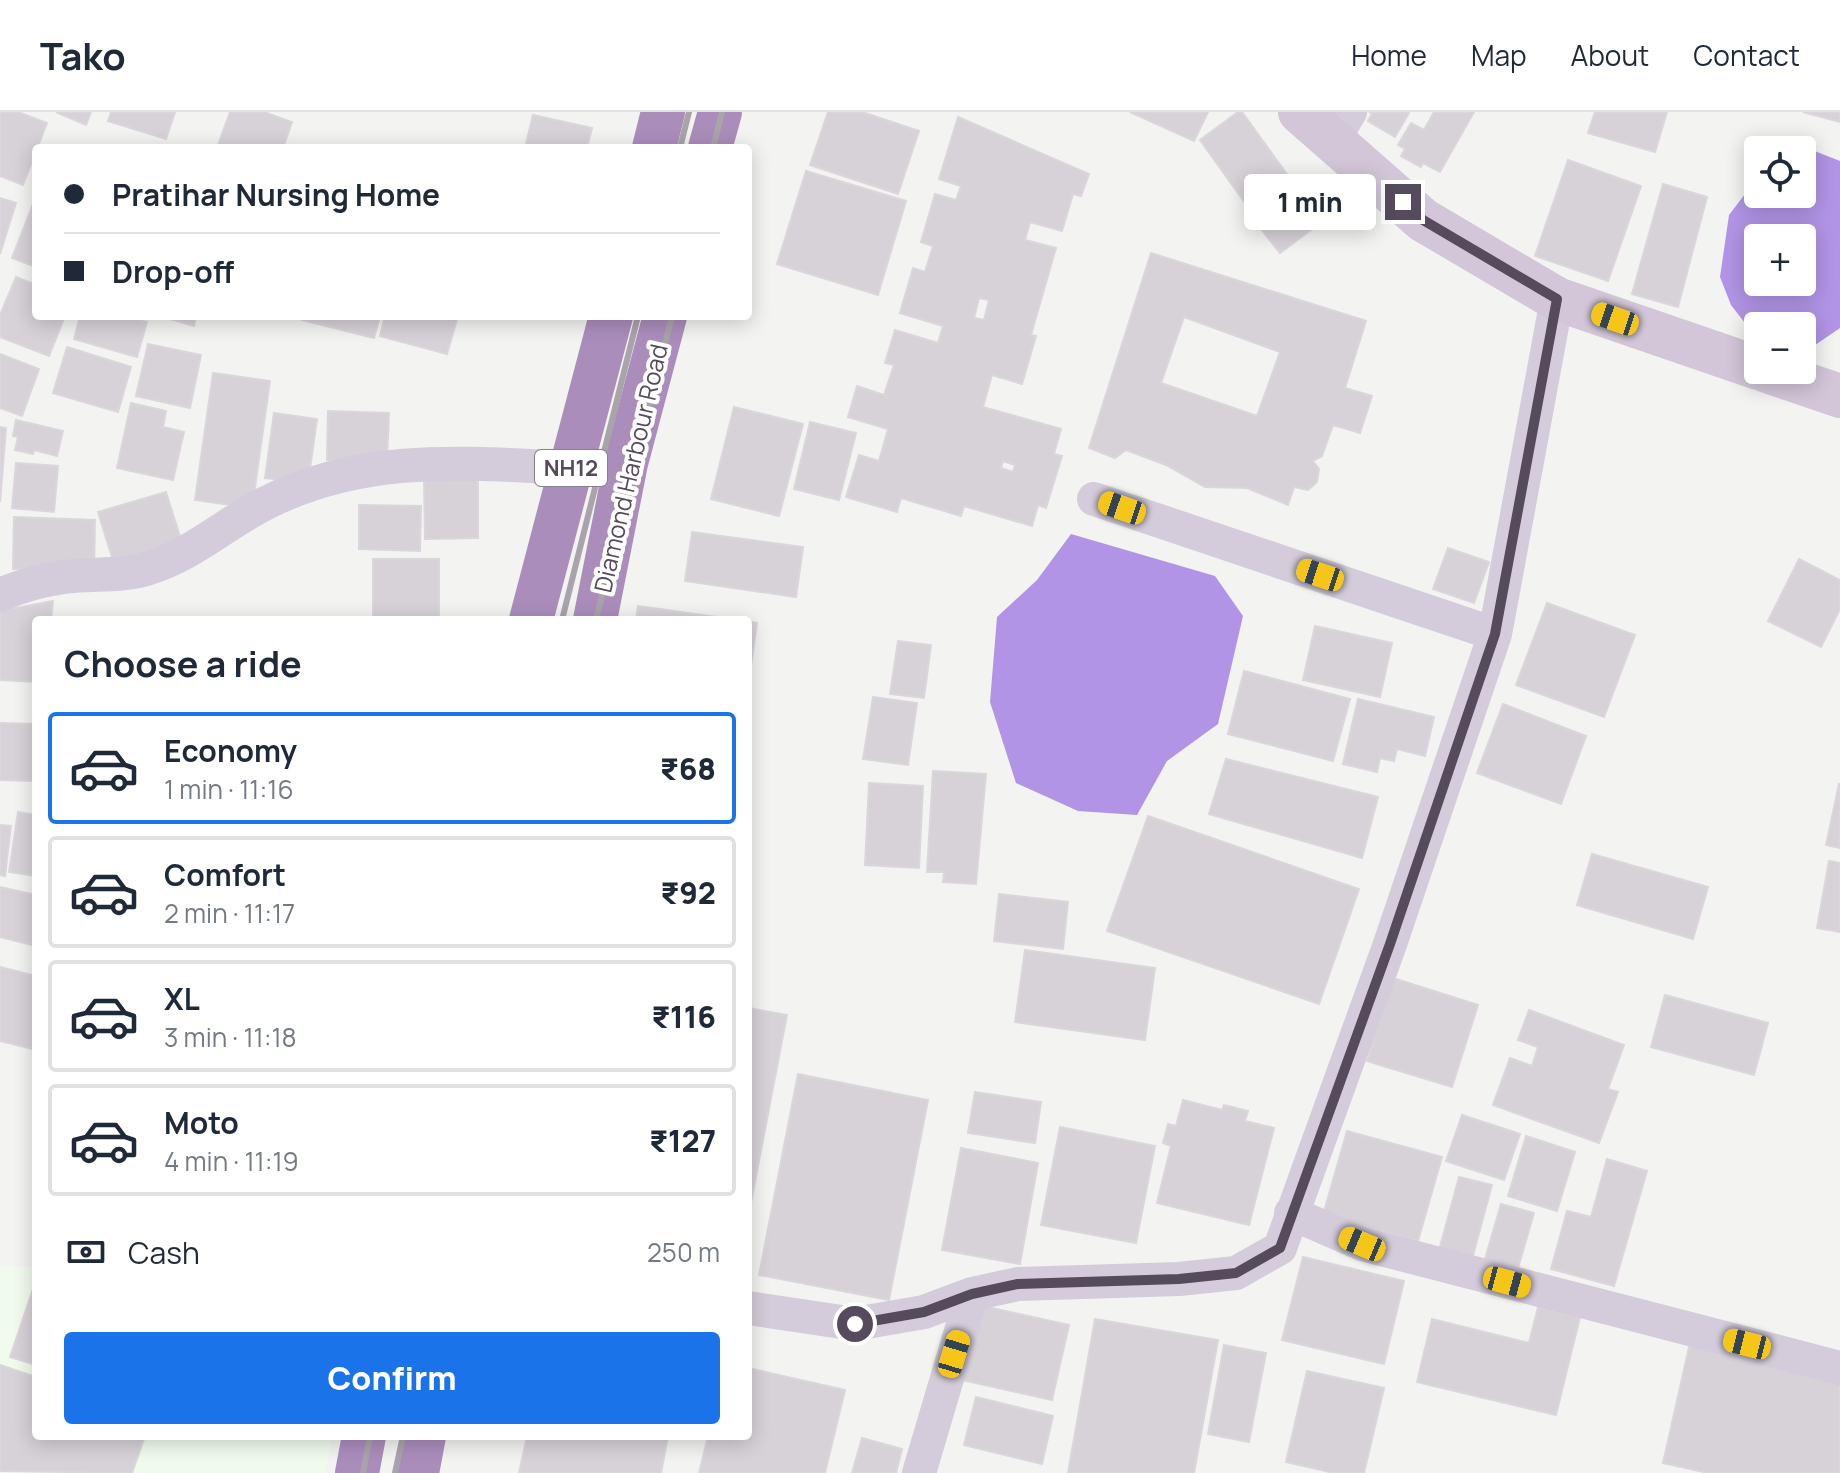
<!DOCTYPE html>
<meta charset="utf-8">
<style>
:root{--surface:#fff;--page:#f6f6f7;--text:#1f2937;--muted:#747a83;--line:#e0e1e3;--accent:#1a73e8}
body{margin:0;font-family:Manrope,sans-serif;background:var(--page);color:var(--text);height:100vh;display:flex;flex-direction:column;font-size:30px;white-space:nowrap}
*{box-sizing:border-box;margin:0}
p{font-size:26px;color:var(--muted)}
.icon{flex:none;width:44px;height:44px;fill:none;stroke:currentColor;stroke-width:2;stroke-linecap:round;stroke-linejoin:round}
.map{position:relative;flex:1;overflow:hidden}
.drawer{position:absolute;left:32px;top:504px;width:720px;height:824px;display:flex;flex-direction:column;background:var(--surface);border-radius:8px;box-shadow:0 4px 20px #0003}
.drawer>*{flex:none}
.top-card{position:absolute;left:32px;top:32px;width:720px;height:176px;border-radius:8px;box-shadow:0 4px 20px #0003;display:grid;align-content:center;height:176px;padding:0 32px;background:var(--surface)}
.controls{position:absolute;left:1744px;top:24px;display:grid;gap:16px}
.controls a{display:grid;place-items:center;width:72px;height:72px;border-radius:8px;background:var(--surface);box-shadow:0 4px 20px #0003;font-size:40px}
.end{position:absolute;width:36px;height:36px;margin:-18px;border:10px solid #564a5d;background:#fff;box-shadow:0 0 0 4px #fff}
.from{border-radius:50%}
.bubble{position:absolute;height:56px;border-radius:8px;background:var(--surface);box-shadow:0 4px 20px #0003;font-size:26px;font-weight:800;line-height:56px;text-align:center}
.car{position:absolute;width:24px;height:48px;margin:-24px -12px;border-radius:10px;box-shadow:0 0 6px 2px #0007;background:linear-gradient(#f5c518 24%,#345 0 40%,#f5c518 0 76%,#345 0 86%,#f5c518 0)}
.top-card b{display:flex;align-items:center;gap:28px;height:76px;font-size:30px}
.top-card b+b{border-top:2px solid var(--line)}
.top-card i{width:20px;height:20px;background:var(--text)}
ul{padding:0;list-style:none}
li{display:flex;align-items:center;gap:24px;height:112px;margin:0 16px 12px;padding:0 16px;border:4px solid var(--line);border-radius:8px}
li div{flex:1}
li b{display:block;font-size:30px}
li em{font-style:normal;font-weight:800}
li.on{border-color:var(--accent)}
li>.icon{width:72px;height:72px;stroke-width:1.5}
h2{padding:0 32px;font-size:36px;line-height:96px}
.pay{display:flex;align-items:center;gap:20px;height:88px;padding:0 32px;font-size:30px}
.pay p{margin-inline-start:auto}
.button{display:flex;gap:16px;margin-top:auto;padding:16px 32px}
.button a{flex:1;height:92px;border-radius:8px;background:var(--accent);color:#fff;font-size:32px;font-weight:800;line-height:92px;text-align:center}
header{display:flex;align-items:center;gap:48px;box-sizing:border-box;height:112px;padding:0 40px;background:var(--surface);border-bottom:2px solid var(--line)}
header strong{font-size:38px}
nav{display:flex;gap:44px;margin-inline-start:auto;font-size:28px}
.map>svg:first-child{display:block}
.commercial{fill:#f0fbed}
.water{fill:#b194e6;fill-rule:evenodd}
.building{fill:#d7d1d8;stroke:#dbd6dc;stroke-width:2;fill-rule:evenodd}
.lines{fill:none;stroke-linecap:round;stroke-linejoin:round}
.street{stroke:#d4ccda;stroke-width:34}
.secondary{stroke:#d2c6d8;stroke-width:44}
.highway{stroke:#ab8dbc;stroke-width:44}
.rail{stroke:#a9a3ac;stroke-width:6}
.route{stroke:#564a5d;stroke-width:10}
.labels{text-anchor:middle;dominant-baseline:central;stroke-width:8;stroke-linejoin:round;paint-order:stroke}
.shield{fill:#fff;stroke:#89808e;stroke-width:2}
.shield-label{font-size:22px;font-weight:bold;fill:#564a5d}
.street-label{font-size:24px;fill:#564a5d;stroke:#fff}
</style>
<header>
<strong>Tako</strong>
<nav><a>Home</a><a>Map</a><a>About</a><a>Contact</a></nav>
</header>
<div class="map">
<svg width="1840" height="1361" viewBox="0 0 1840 1361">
<rect width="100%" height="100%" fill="#f3f3f1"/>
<!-- commercial -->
<path class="commercial" d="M0,1154l36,1v169h296l-7,37h-325z"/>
<!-- water -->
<path class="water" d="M1812,38l28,11v167l-38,26v-28h-44v14l-27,-35 -11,-28 9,-62 29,-38v17h44v-41zM1758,126h44v44h-44z
M1071,422l144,42 28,40 -25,108 -51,37 -30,54 -59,-4 -62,-28 -26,-81 7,-85 40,-37z"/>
<!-- building -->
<path class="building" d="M0,0h18l29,11 -24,62 -23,-9z
M56,0h35l-5,13z
M111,0h64l-9,27 -58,-18z
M230,0h34l28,10 -9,26h-66z
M828,0h34l57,19 -21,63 -88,-29z
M1130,0h78l-14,29z
M1238,0h4l52,72 -41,30 -53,-74z
M1369,0h38l2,1 -14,24 -27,-16 4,-8z
M1434,0h40l-34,60 -17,-9 -2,4 -20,-11 4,-7 -7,-4 13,-22 13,7z
M1595,0h72l-12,40 -67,-19z
M1803,0h37v10z
M533,3l59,13 -5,20h-62z
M958,5l131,57 -8,22 -8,-2 -11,37 -32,-9 -5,18 31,8 -25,87 5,1 -14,48 -30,-9 -9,32 78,22 -7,25 8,2 -16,52 -8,-3 -6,21 -68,-20 -3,10 -60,-18 -4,14 -51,-15 13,-42 20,6 9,-32 -40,-12 9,-31 27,9 10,-30 -9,-2 10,-33 43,13 5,-17 -43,-13 13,-45 12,4 8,-26 -12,-4 14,-48 21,6 5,-14 -22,-7zM979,186l10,2 -5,20 -10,-2zM1003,349l12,4 -2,7 -12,-4z
M1568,48l73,26 -33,95 -73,-25z
M806,59l100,30 -28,94 -101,-31z
M1663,72l44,13 -29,110 -46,-13z
M1292,83l24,31 -36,27 -24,-30z
M0,86l16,5 -16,51z
M33,92l3,1v62l-24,-9z
M1151,141l215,68 -21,67 27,8 -12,37 -27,-8 -11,31 -9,5 6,8 -2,13 -9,8 -14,-3 -6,18 -41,-17 -42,-1 -39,-22 -40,-15 -11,8 -26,-10zM1184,205l96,35 -23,64 -96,-33z
M16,165l20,8v31h29l-16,40 -49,-19v-22z
M80,204h44l23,6 -10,35 -63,-18z
M160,204h36l-2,10z
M303,204h77l-6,22 -72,-18z
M385,204h73l-11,38 -67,-18z
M148,232l53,11 -11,53 -54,-12z
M67,235l64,20 -13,45 -65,-19z
M0,242l39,15 -17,47 -22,-8z
M213,261l57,8 -18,127 -57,-8z
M131,291l35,8 -3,16 21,5 -11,48 -56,-12z
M734,295l69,17 -24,92 -68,-17z
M328,299l61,2 -2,50 -60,-3z
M274,301l43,6 -9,64 -43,-5z
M16,308l47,11 -6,25 -23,-6 -1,4 -18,-4 3,-13 -5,-1z
M810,310l46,11 -17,67 -45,-11z
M0,315l6,1 -6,74z
M16,351l42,3 -4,46 -42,-4z
M478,365v61l-53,1 -1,-61z
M166,380l16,51 -68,21 -16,-52z
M359,393l62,1 -1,45 -61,-2z
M14,405l81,3 -1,51 -81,-2z
M692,420l111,15 -7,50 -111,-16z
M1448,436l41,14 -15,41 -41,-14z
M373,447h66v61h-66z
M1799,447l41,21v29l-19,38 -53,-26z
M53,489l-2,19h-15v62l-36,-2v-69z
M1547,491l88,32 -31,82 -88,-32z
M638,494l100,14h-102z
M748,509l9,2 -9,63z
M1315,514l77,17 -12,54 -77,-17z
M898,529l33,4 -7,53 -34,-4z
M1244,559l106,28 -17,62 -105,-27z
M873,585l44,6 -9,62 -45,-6z
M1358,587l76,18 -9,39 -28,-7 -3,12 -14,-3 -3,14 -34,-8z
M1503,592l83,32 -25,68 -84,-31z
M0,611l36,1 -2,57 -34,-1z
M1226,647l152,38 -16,61 -153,-44z
M933,659l53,3 -10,110 -33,-2 1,-10h-17z
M869,671l54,3 -4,82 -54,-3z
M1839,672h1v64l-14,-3z
M18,700l18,3v61l-27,-4z
M1148,704l211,73 -40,115 -212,-73z
M0,713l11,1 -6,50 -5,-1z
M1592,742l116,33 -15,52 -116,-34z
M1829,749l11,2v69l-23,-4z
M0,775l36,8v51l-36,-9z
M999,782l69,8 -5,47 -69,-8z
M1025,838l130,18 -10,72 -130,-18z
M0,855l36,9v60l-3,13 -33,-8z
M1393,866l85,27 -26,82 -85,-26z
M1665,883l103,28 -14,52 -103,-28z
M749,896l38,7 -39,203v-205z
M1529,898l95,35 -16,44 10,3 -19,51 -106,-38 17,-47 22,8 6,-19 -20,-7z
M798,962l130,26 -39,200 -130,-25z
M975,980l66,10 -6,41 -67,-10z
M1183,988l39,10 2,-5 24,6 -3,10 29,7 -25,97 -92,-22 14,-57 -8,-3 5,-19 8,2z
M1462,1003l58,19 -16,46 -58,-19z
M1060,1015l95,19 -19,97 -95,-18z
M1347,1019l95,26 -24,84 -95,-26z
M1526,1024l49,16 -18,59 -49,-15z
M961,1036l77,15 -18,101 -78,-14z
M1607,1047l40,12 -33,115 -63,-17 16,-58 24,6z
M1459,1065l33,8 -21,78 -33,-9z
M1501,1092l33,9 -18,62 -33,-9z
M1303,1145l101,24 -20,83 -102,-24z
M36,1168v85l-26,-8z
M970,1191l99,22 -17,75 -99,-22z
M1538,1195l42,10 -24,98 -139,-33 15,-63 97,24z
M1095,1207l123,21 -24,133h-126z
M1690,1231l150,33v97h-132l-45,-10z
M1224,1233l42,8 -17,89 -41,-8z
M0,1253l36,12v59h109l-13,37 -132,-2z
M748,1256l97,22 -20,83h-126l9,-37h40z
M1307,1259l77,17 -20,85h-30l-48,-11z
M976,1285l77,19 -11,48 -78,-19z
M527,1324h141l-7,37h-142z
M862,1326l40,11 -6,24h-44z"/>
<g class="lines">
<!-- street -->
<path class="street" d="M1333,28l17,-28
M1094,387l401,135
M0,483c20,-9 43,-15 64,-18 28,-4 58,0 85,-9 43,-13 77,-45 117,-65 99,-50 199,-40 305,-35
M1291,1101l71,31 478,124
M748,1196l107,16 69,-12 48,-18
M919,1361l53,-179 46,-10 161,-5 57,-6 44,-25 110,-304 105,-310 62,-335"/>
<!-- secondary -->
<path class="secondary" d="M1300,0l123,108 134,79 201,69
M1764,258l76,26"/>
<!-- highway -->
<path class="highway" d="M654,36l9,-36
M710,36l10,-36
M531,508l80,-304
M595,508l31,-157 39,-147
M357,1361l7,-37
M417,1361l7,-37"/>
<!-- rail -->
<path class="rail" d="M680,36l9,-36
M713,36l9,-36
M562,508l76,-304
M596,508l76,-304
M363,1361l7,-37
M395,1361l8,-37"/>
</g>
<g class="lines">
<!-- route -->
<path class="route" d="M855,1212l69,-12 48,-18 46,-10 161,-5 57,-6 44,-25 110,-304 105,-310 62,-335 -134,-79 -20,-18"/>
</g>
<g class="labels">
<!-- shield labels -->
<rect class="shield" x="535" y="338" width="72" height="36" rx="6"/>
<g class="shield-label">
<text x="571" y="356">NH12</text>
</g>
<!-- street labels -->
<g class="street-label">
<text transform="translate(630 356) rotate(-77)">Diamond Harbour Road</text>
</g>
</g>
</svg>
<div class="controls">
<a><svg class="icon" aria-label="locate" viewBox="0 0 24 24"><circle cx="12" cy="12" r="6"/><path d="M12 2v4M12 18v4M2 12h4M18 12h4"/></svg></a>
<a>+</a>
<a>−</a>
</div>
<i class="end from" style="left:855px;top:1212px"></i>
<i class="end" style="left:1403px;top:90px"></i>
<div class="bubble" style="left:1244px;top:62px;width:132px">1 min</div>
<i class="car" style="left:1615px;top:207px;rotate:289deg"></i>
<i class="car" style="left:1122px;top:396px;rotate:289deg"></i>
<i class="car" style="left:1320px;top:463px;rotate:288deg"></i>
<i class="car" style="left:1362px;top:1132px;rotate:293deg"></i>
<i class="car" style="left:1507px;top:1170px;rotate:105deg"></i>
<i class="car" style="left:1747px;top:1232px;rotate:284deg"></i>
<i class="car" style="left:954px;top:1242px;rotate:17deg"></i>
<div class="top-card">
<b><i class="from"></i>Pratihar Nursing Home</b>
<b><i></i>Drop-off</b>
</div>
<section class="drawer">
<h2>Choose a ride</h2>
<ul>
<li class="on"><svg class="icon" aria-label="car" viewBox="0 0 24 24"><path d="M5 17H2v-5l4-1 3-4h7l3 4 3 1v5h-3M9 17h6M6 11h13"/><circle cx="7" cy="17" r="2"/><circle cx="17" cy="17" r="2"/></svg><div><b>Economy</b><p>1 min · 11:16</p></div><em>₹68</em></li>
<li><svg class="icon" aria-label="car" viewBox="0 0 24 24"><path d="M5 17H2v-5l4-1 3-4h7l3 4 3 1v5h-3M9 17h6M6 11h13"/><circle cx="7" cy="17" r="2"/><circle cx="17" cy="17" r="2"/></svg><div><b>Comfort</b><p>2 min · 11:17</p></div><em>₹92</em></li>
<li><svg class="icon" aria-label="car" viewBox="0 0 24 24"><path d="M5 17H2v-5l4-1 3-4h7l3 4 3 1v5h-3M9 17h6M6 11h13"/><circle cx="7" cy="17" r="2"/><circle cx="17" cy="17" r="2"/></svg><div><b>XL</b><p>3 min · 11:18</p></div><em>₹116</em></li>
<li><svg class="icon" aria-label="car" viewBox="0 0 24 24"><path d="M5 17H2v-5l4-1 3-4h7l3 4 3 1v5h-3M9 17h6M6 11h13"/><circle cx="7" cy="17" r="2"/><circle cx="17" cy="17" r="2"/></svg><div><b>Moto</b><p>4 min · 11:19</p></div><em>₹127</em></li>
</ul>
<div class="pay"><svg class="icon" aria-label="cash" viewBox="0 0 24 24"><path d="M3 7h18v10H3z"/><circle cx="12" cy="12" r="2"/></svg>Cash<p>250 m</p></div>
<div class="button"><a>Confirm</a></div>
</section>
</div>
